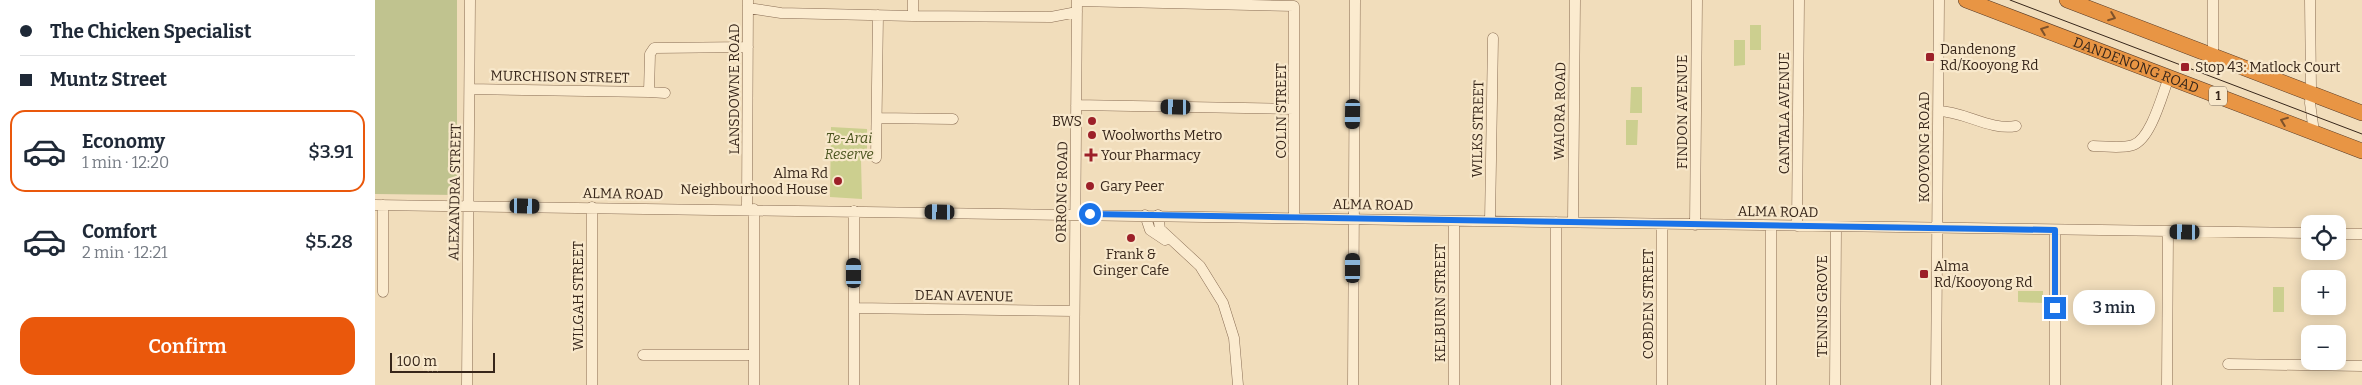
<!DOCTYPE html>
<meta charset="utf-8">
<style>
:root{--surface:#fff;--page:#f6f6f7;--text:#1f2937;--muted:#747a83;--line:#e0e1e3;--accent:#ea580c}
body{margin:0;font-family:Bitter,serif;background:var(--page);color:var(--text);height:100vh;display:flex;flex-direction:column;font-size:19px;white-space:nowrap}
*{box-sizing:border-box;margin:0}
p{font-size:16px;color:var(--muted)}
.icon{flex:none;width:28px;height:28px;fill:none;stroke:currentColor;stroke-width:2;stroke-linecap:round;stroke-linejoin:round}
.map{position:relative;flex:1;overflow:hidden}
.drawer{display:flex;flex-direction:column;background:var(--surface);width:375px}
.drawer>*{flex:none}
.banner{display:grid;align-content:center;height:110px;padding:0 20px;background:var(--surface)}
.tools{position:absolute;left:1926px;top:215px;display:grid;gap:10px}
.tools a{display:grid;place-items:center;width:45px;height:45px;border-radius:10px;background:var(--surface);box-shadow:0 2px 12px #0003;font-size:25px}
.scale{position:absolute;left:15px;bottom:12px;width:105px;box-sizing:border-box;padding-left:5px;border:2px solid #37261a;border-top:0;font-size:14px;line-height:18px;white-space:nowrap;color:#37261a;-webkit-text-stroke:4px #f8e8cb;paint-order:stroke}
.end{position:absolute;width:22px;height:22px;margin:-11px;border:6px solid #1a73e8;background:#fff;box-shadow:0 0 0 2px #fff}
.from{border-radius:50%}
.bubble{position:absolute;height:35px;border-radius:15px;background:var(--surface);box-shadow:0 2px 12px #0003;font-size:16px;font-weight:600;line-height:35px;text-align:center}
.car{position:absolute;width:15px;height:30px;margin:-15px -8px;border-radius:6px;box-shadow:0 0 4px 1px #0007;background:linear-gradient(#222 24%,#8ab4d8 0 40%,#222 0 76%,#8ab4d8 0 86%,#222 0)}
.banner b{display:flex;align-items:center;gap:18px;height:48px;font-size:19px}
.banner b+b{border-top:1px solid var(--line)}
.banner i{width:12px;height:12px;background:var(--text)}
ul{padding:0;list-style:none}
li{display:flex;align-items:center;gap:15px;height:82px;margin:0 10px 8px;padding:0 10px;border:2px solid transparent;border-radius:15px}
li div{flex:1}
li b{display:block;font-size:19px}
li em{font-style:normal;font-weight:600}
li.current{border-color:var(--accent)}
li>.icon{width:45px;height:45px;stroke-width:1.5}
.cta{display:flex;gap:10px;margin-top:auto;padding:10px 20px}
.cta a{flex:1;height:58px;border-radius:15px;background:var(--accent);color:#fff;font-size:20px;font-weight:600;line-height:58px;text-align:center}
main{display:flex;flex:1;min-height:0}
.map>svg:first-child{display:block}
.green{fill:#cccf8f}
.cemetery{fill:#c0c38f}
.lines{fill:none;stroke-linecap:round;stroke-linejoin:round}
.minor-casing{stroke:#896d54;stroke-width:11}
.highway-casing{stroke:#563b29;stroke-width:16}
.minor{stroke:#fbebcf;stroke-width:10}
.highway{stroke:#e89544;stroke-width:15}
.tram{stroke:#37261a;stroke-width:1}
.oneway{stroke:#7e522b}
.route{stroke:#1a73e8;stroke-width:6}
.poi-dot{fill:#9c2029;stroke:#f8e8cb;stroke-width:2}
.labels{text-anchor:middle;dominant-baseline:central;stroke-width:4.5;stroke-linejoin:round;paint-order:stroke}
.shield{fill:#f8e8cb;stroke:#71604f;stroke-width:1}
.shield-label{font-size:12px;font-weight:bold;fill:#37261a}
.poi-label{font-size:14px;fill:#37261a;stroke:#f8e8cb;text-anchor:start}
.street-label{font-size:14px;fill:#37261a;stroke:#f8e8cb}
.park-label{font-size:14px;font-style:italic;fill:#4b551f;stroke:#f8e8cb}
</style>
<main>
<section class="drawer">
<div class="banner">
<b><i class="from"></i>The Chicken Specialist</b>
<b><i></i>Muntz Street</b>
</div>
<ul>
<li class="current"><svg class="icon" aria-label="car" viewBox="0 0 24 24"><path d="M5 17H2v-5l4-1 3-4h7l3 4 3 1v5h-3M9 17h6M6 11h13"/><circle cx="7" cy="17" r="2"/><circle cx="17" cy="17" r="2"/></svg><div><b>Economy</b><p>1 min · 12:20</p></div><em>$3.91</em></li>
<li><svg class="icon" aria-label="car" viewBox="0 0 24 24"><path d="M5 17H2v-5l4-1 3-4h7l3 4 3 1v5h-3M9 17h6M6 11h13"/><circle cx="7" cy="17" r="2"/><circle cx="17" cy="17" r="2"/></svg><div><b>Comfort</b><p>2 min · 12:21</p></div><em>$5.28</em></li>
</ul>
<div class="cta"><a>Confirm</a></div>
</section>
<div class="map">
<svg width="1987" height="385" viewBox="0 0 1987 385">
<rect width="100%" height="100%" fill="#f1ddbb"/>
<!-- green -->
<path class="green" d="M1375,25h11v25h-11z
M1359,40h11v25l-11,1z
M1256,87h11v26h-12z
M1251,120h12l-1,25h-11z
M456,127l36,2v31h-6l1,39 -32,-2z
M1898,287h11v25h-11z
M1643,291h25v12l-25,-1z"/>
<!-- cemetery -->
<path class="cemetery" d="M0,0h82v195l-82,-1z"/>
<g class="lines">
<!-- minor casing -->
<g class="minor-casing">
<path id="minor" d="M1838,0v55
M1935,0l1,88 -1,15 4,29
M702,1l217,5v212
M373,8l33,5 132,3 138,1 26,-5
M538,16v-16
M95,89l179,3 1,-38 4,-6 94,-1
M274,92l16,1
M701,105l218,4
M1563,111c26,0 52,20 78,15
M502,118l76,1
M1718,146c13,0 28,3 40,-1 18,-6 29,-50 36,-68
M501,158l2,-143
M0,205l1935,28
M372,209l1,-209
M379,209v176
M770,215l5,15 15,10
M783,215l2,14 40,37 23,37 11,35 4,47
M1115,221l3,-183
M1198,222l2,-222
M1320,225l2,-225
M1396,226v159
M1422,226l2,-226
M1962,234h25
M8,292v-87
M479,308l220,3
M268,355h111
M1853,364l134,2
M92,385l3,-385
M217,385v-178
M479,385v-174
M699,385l3,-385
M978,385l2,-385
M1079,385v-164
M1181,385v-163
M1287,385v-161
M1460,385l1,-158
M1561,385l3,-385
M1680,385v-155
M1792,385l1,-153"/>
</g>
<!-- highway casing -->
<g class="highway-casing">
<g id="highway">
<path id="s1" d="M1591,0l396,151"/>
<path d="M1692,0l295,113"/>
</g>
</g>
<!-- minor -->
<use href="#minor" class="minor"/>
<!-- highway -->
<use href="#highway" class="highway"/>
<!-- tram -->
<path class="tram" d="M1635,0l352,134"/>
</g>
<!-- one-way arrows -->
<defs><path id="oneway-chevron" d="M-2-3.5L2.5 0L-2 3.5" fill="none" stroke-width="1.6" stroke-linecap="round" stroke-linejoin="round" transform="scale(1.25)"/></defs>
<g class="oneway">
<use href="#oneway-chevron" transform="translate(1737 17) rotate(21)"/>
<use href="#oneway-chevron" transform="translate(1669 30) rotate(-159)"/>
<use href="#oneway-chevron" transform="translate(1909 121) rotate(-159)"/>
</g>
<g class="lines">
<!-- route -->
<path class="route" d="M715,214l965,16v78"/>
</g>
<!-- markers -->
<g class="poi-dot">
<rect x="1550" y="52" width="10" height="10" rx="2.5"/>
<rect x="1805" y="62" width="10" height="10" rx="2.5"/>
<circle cx="717" cy="121" r="5"/>
<circle cx="717" cy="135" r="5"/>
<path d="M713.5 147.5h5v5h5v5h-5v5h-5v-5h-5v-5h5z"/>
<circle cx="463" cy="181" r="5"/>
<circle cx="715" cy="186" r="5"/>
<circle cx="756" cy="238" r="5"/>
<rect x="1544" y="269" width="10" height="10" rx="2.5"/>
</g>
<g class="labels">
<!-- shield labels -->
<rect class="shield" x="1834" y="86.5" width="18" height="19" rx="4"/>
<g class="shield-label">
<text x="1843" y="96">1</text>
</g>
<!-- poi labels -->
<g class="poi-label">
<text x="1565" y="49">Dandenong<tspan x="1565" dy="16">Rd/Kooyong Rd</tspan></text>
<text x="1820" y="67">Stop 43: Matlock Court</text>
<text x="707" y="121" text-anchor="end">BWS</text>
<text x="727" y="135">Woolworths Metro</text>
<text x="726" y="155">Your Pharmacy</text>
<text x="453" y="173" text-anchor="end">Alma Rd<tspan x="453" dy="16">Neighbourhood House</tspan></text>
<text x="725" y="186">Gary Peer</text>
<text x="756" y="254" text-anchor="middle">Frank &amp;<tspan x="756" dy="16">Ginger Cafe</tspan></text>
<text x="1559" y="266">Alma<tspan x="1559" dy="16">Rd/Kooyong Rd</tspan></text>
</g>
<!-- street labels -->
<g class="street-label">
<text stroke="none"><textPath href="#s1" startOffset="182">DANDENONG ROAD</textPath></text>
<text transform="translate(185 77) rotate(1)">MURCHISON STREET</text>
<text transform="translate(359 89) rotate(-90)">LANSDOWNE ROAD</text>
<text transform="translate(906 111) rotate(-90)">COLIN STREET</text>
<text transform="translate(1185 111) rotate(-89)">WAIORA ROAD</text>
<text transform="translate(1307 112) rotate(-90)">FINDON AVENUE</text>
<text transform="translate(1409 113) rotate(-90)">CANTALA AVENUE</text>
<text transform="translate(1103 129) rotate(-89)">WILKS STREET</text>
<text transform="translate(1549 147) rotate(-90)">KOOYONG ROAD</text>
<text transform="translate(80 192) rotate(-89)">ALEXANDRA STREET</text>
<text transform="translate(687 192) rotate(-89)">ORRONG ROAD</text>
<text transform="translate(248 194) rotate(1)">ALMA ROAD</text>
<text transform="translate(998 205) rotate(1)">ALMA ROAD</text>
<text transform="translate(1403 212) rotate(1)">ALMA ROAD</text>
<text transform="translate(203 296) rotate(-90)">WILGAH STREET</text>
<text transform="translate(589 296) rotate(1)">DEAN AVENUE</text>
<text transform="translate(1065 303) rotate(-90)">KELBURN STREET</text>
<text transform="translate(1273 304) rotate(-90)">COBDEN STREET</text>
<text transform="translate(1447 306) rotate(-90)">TENNIS GROVE</text>
</g>
<!-- park labels -->
<g class="park-label">
<text x="474" y="138">Te-Arai<tspan x="474" dy="16">Reserve</tspan></text>
</g>
</g>
</svg>
<div class="tools">
<a><svg class="icon" aria-label="locate" viewBox="0 0 24 24"><circle cx="12" cy="12" r="6"/><path d="M12 2v4M12 18v4M2 12h4M18 12h4"/></svg></a>
<a>+</a>
<a>−</a>
</div>
<div class="scale">100 m</div>
<i class="end from" style="left:715px;top:214px"></i>
<i class="end" style="left:1680px;top:308px"></i>
<div class="bubble" style="left:1698px;top:290px;width:82px">3 min</div>
<i class="car" style="left:801px;top:107px;rotate:271deg"></i>
<i class="car" style="left:978px;top:114px;rotate:181deg"></i>
<i class="car" style="left:150px;top:206px;rotate:91deg"></i>
<i class="car" style="left:565px;top:212px;rotate:271deg"></i>
<i class="car" style="left:1810px;top:232px;rotate:271deg"></i>
<i class="car" style="left:978px;top:268px;rotate:0deg"></i>
<i class="car" style="left:479px;top:273px;rotate:0deg"></i>
</div>
</main>
